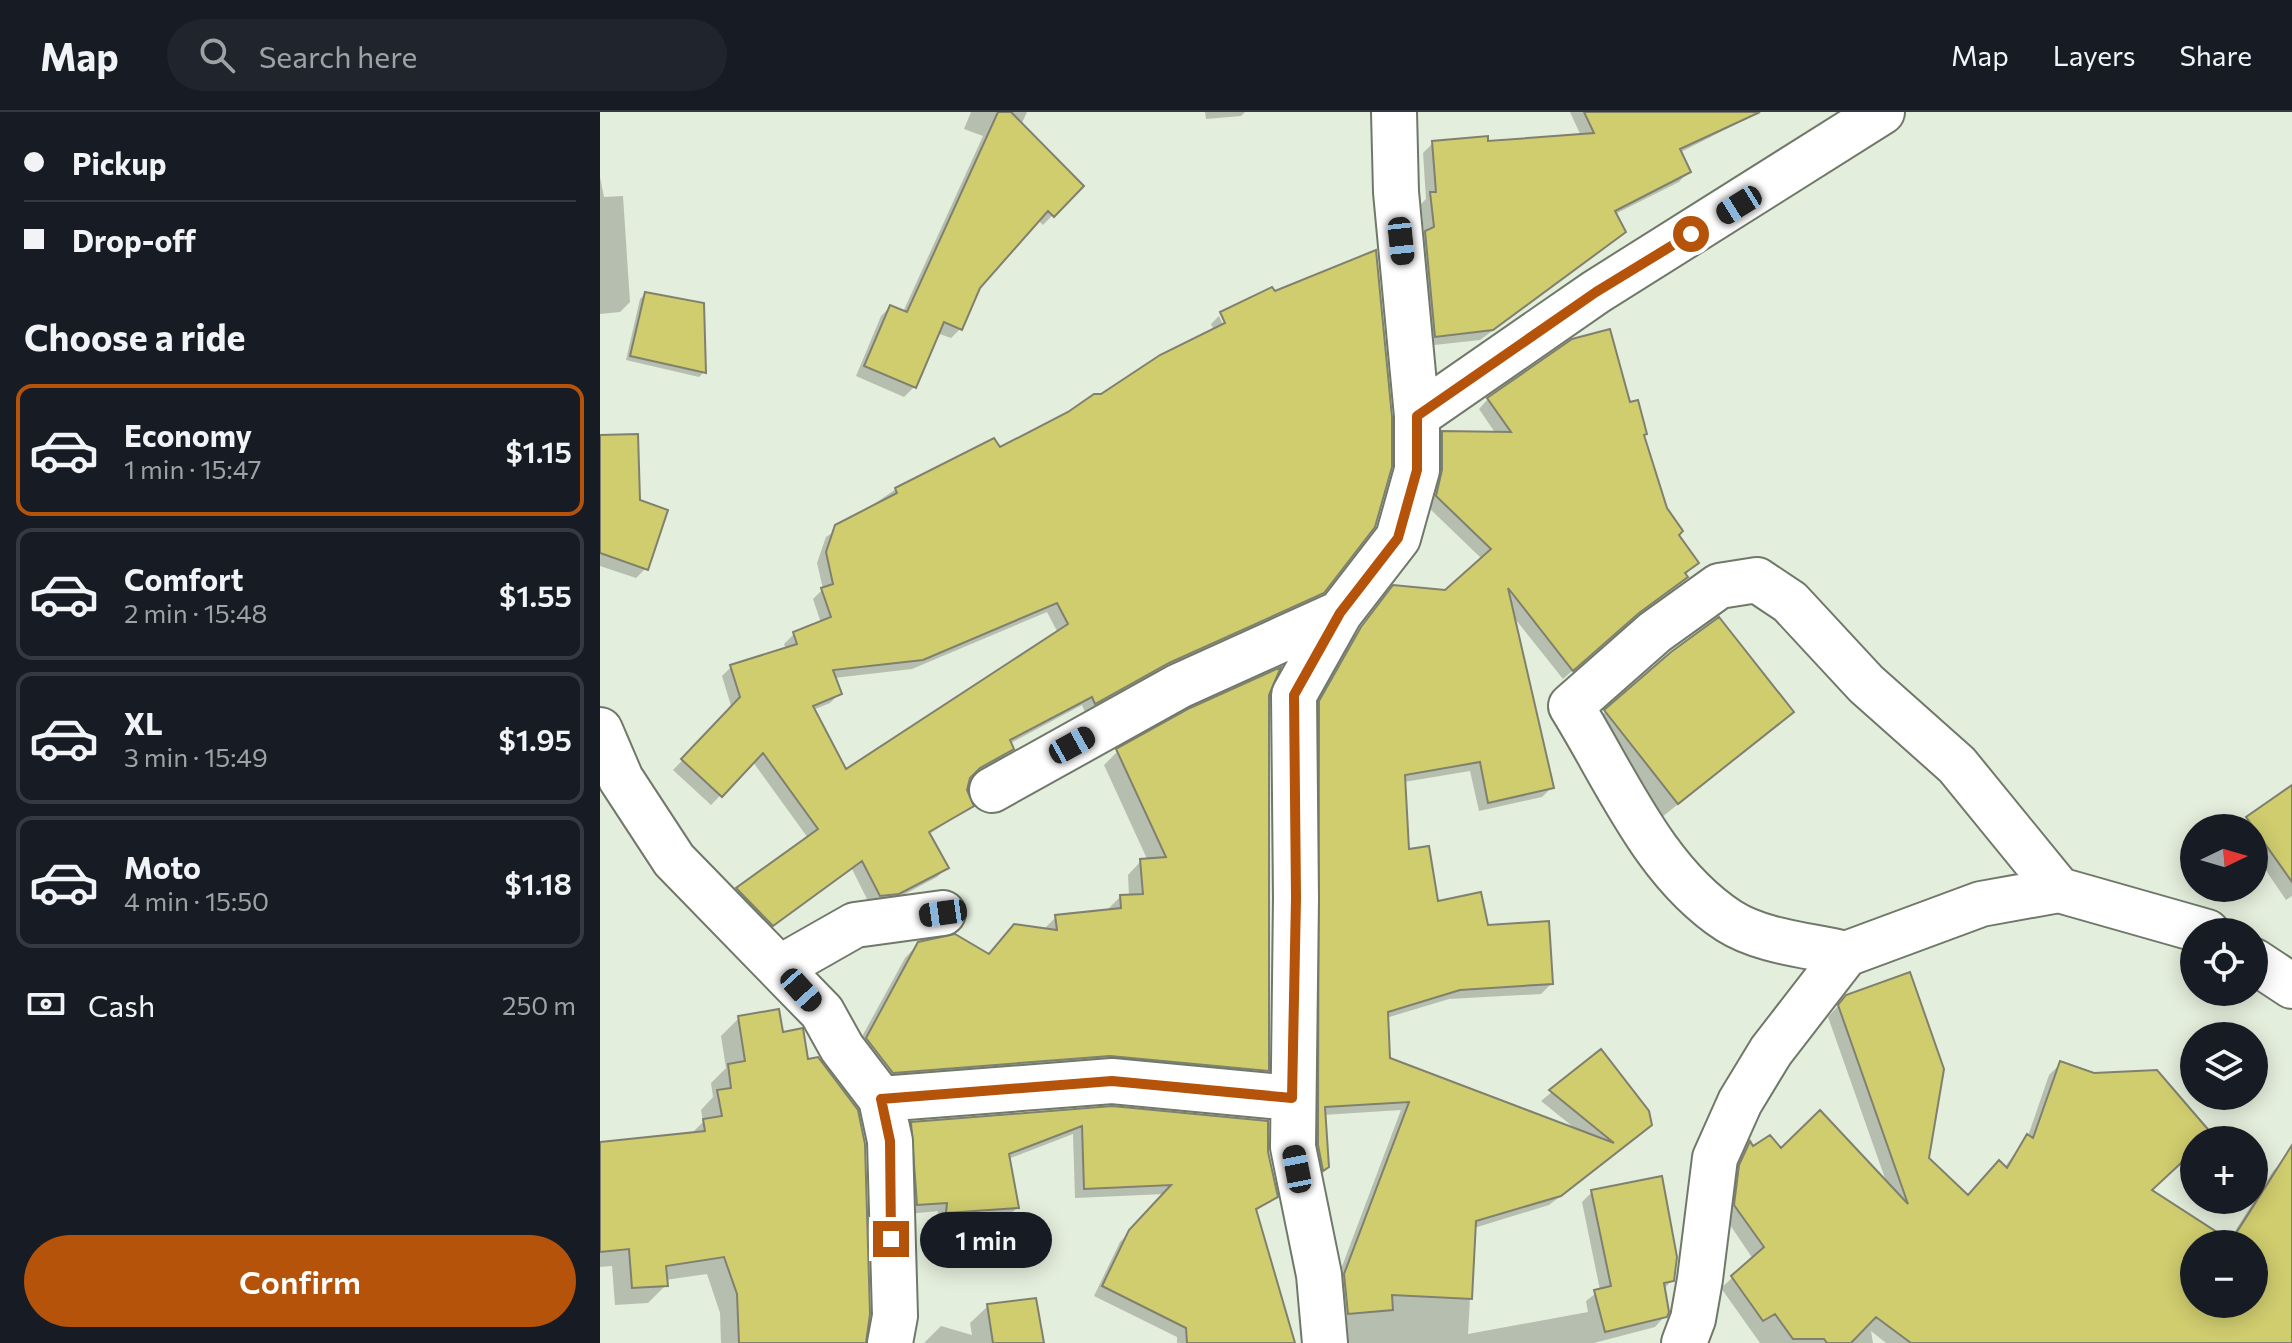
<!DOCTYPE html>
<meta charset="utf-8">
<style>
:root{--surface:#171b24;--page:#20242c;--text:#f1f3f6;--muted:#9ea1a6;--line:#363941;--accent:#b45309}
body{margin:0;font-family:Commissioner,sans-serif;background:var(--page);color:var(--text);height:100vh;display:flex;flex-direction:column;font-size:30px;white-space:nowrap}
*{box-sizing:border-box;margin:0}
p{font-size:26px;color:var(--muted)}
.icon{flex:none;width:44px;height:44px;fill:none;stroke:currentColor;stroke-width:2;stroke-linecap:round;stroke-linejoin:round}
.map{position:relative;flex:1;overflow:hidden}
.drawer{display:flex;flex-direction:column;background:var(--surface);width:600px}
.drawer>*{flex:none}
.hud{display:grid;align-content:center;height:176px;padding:0 24px;background:var(--surface)}
.needle{width:52px;rotate:85deg}
.controls{position:absolute;left:1580px;top:702px;display:grid;gap:16px}
.controls a{display:grid;place-items:center;width:88px;height:88px;border-radius:50%;background:var(--surface);box-shadow:0 4px 20px #0003;font-size:40px}
.end{position:absolute;width:36px;height:36px;margin:-18px;border:10px solid #b45309;background:#fff;box-shadow:0 0 0 4px #fff}
.from{border-radius:50%}
.bubble{position:absolute;height:56px;border-radius:28px;background:var(--surface);box-shadow:0 4px 20px #0003;font-size:26px;font-weight:600;line-height:56px;text-align:center}
.car{position:absolute;width:24px;height:48px;margin:-24px -12px;border-radius:10px;box-shadow:0 0 6px 2px #0007;background:linear-gradient(#222 24%,#8ab4d8 0 40%,#222 0 76%,#8ab4d8 0 86%,#222 0)}
.hud b{display:flex;align-items:center;gap:28px;height:76px;font-size:30px}
.hud b+b{border-top:2px solid var(--line)}
.hud i{width:20px;height:20px;background:var(--text)}
ul{padding:0;list-style:none}
li{display:flex;align-items:center;gap:24px;height:132px;margin:0 16px 12px;padding:0 8px;border:4px solid var(--line);border-radius:16px}
li div{flex:1}
li b{display:block;font-size:30px}
li em{font-style:normal;font-weight:600}
li.on{border-color:var(--accent)}
li>.icon{width:72px;height:72px;stroke-width:1.5}
h2{padding:0 24px;font-size:36px;line-height:96px}
.pay{display:flex;align-items:center;gap:20px;height:88px;padding:0 24px;font-size:30px}
.pay p{margin-inline-start:auto}
.action{display:flex;gap:16px;margin-top:auto;padding:16px 24px}
.action a{flex:1;height:92px;border-radius:48px;background:var(--accent);color:#fff;font-size:32px;font-weight:600;line-height:92px;text-align:center}
header{display:flex;align-items:center;gap:48px;box-sizing:border-box;height:112px;padding:0 40px;background:var(--surface);border-bottom:2px solid var(--line)}
header strong{font-size:38px}
nav{display:flex;gap:44px;margin-inline-start:auto;font-size:28px}
.search{width:560px;height:72px;background:var(--page);display:flex;align-items:center;gap:20px;box-sizing:border-box;padding:0 28px;border-radius:44px;color:var(--muted);font-size:30px}
main{display:flex;flex:1;min-height:0}
.map>svg:first-child{display:block}
.shadow{fill:#0003;fill-rule:evenodd}
.building{fill:#d0cd6f;stroke:#80806e;stroke-width:2;fill-rule:evenodd}
.lines{fill:none;stroke-linecap:round;stroke-linejoin:round}
.minor-casing{stroke:#707969;stroke-width:48}
.minor{stroke:#fff;stroke-width:44}
.route{stroke:#b45309;stroke-width:10}
</style>
<header>
<strong>Map</strong>
<div class="search"><svg class="icon" aria-label="search" viewBox="0 0 24 24"><circle cx="10" cy="10" r="6"/><path d="M15 15l6 6"/></svg>Search here</div>
<nav><a>Map</a><a>Layers</a><a>Share</a></nav>
</header>
<main>
<section class="drawer">
<div class="hud">
<b><i class="from"></i>Pickup</b>
<b><i></i>Drop-off</b>
</div>
<h2>Choose a ride</h2>
<ul>
<li class="on"><svg class="icon" aria-label="car" viewBox="0 0 24 24"><path d="M5 17H2v-5l4-1 3-4h7l3 4 3 1v5h-3M9 17h6M6 11h13"/><circle cx="7" cy="17" r="2"/><circle cx="17" cy="17" r="2"/></svg><div><b>Economy</b><p>1 min · 15:47</p></div><em>$1.15</em></li>
<li><svg class="icon" aria-label="car" viewBox="0 0 24 24"><path d="M5 17H2v-5l4-1 3-4h7l3 4 3 1v5h-3M9 17h6M6 11h13"/><circle cx="7" cy="17" r="2"/><circle cx="17" cy="17" r="2"/></svg><div><b>Comfort</b><p>2 min · 15:48</p></div><em>$1.55</em></li>
<li><svg class="icon" aria-label="car" viewBox="0 0 24 24"><path d="M5 17H2v-5l4-1 3-4h7l3 4 3 1v5h-3M9 17h6M6 11h13"/><circle cx="7" cy="17" r="2"/><circle cx="17" cy="17" r="2"/></svg><div><b>XL</b><p>3 min · 15:49</p></div><em>$1.95</em></li>
<li><svg class="icon" aria-label="car" viewBox="0 0 24 24"><path d="M5 17H2v-5l4-1 3-4h7l3 4 3 1v5h-3M9 17h6M6 11h13"/><circle cx="7" cy="17" r="2"/><circle cx="17" cy="17" r="2"/></svg><div><b>Moto</b><p>4 min · 15:50</p></div><em>$1.18</em></li>
</ul>
<div class="pay"><svg class="icon" aria-label="cash" viewBox="0 0 24 24"><path d="M3 7h18v10H3z"/><circle cx="12" cy="12" r="2"/></svg>Cash<p>250 m</p></div>
<div class="action"><a>Confirm</a></div>
</section>
<div class="map">
<svg width="1692" height="1231" viewBox="0 0 1692 1231">
<rect width="100%" height="100%" fill="#e4eedc"/>
<!-- shadow -->
<path class="shadow" d="M371,0h56l-6,13 60,61 -38,39 -5,-5 -60,67 -18,42 -9,9 -14,-5 -23,54 -10,10 -48,-21 25,-60 9,-9 13,5 80,-176 -19,-7z
M605,0h40l-4,4 -35,3z
M970,0h190l-81,41 10,18 -10,11 -64,32 8,18 -10,10 -133,98 -55,6 -10,-103 9,-9 -3,-30 5,-5 -3,-46 10,-10h53l95,-7z
M0,65l4,20 19,-1 7,106 -10,10 -20,2z
M672,177l51,302 -11,11 -155,70 -72,40 -3,-7 -73,39 3,5 -10,9 -34,19 -3,14 7,15 -44,29 18,33 -9,9 -49,26 -18,2 -18,-36 -90,65 -34,-35 80,-61 -55,-76 -42,43 -38,-35 59,-61 -10,-33 9,-9 55,-18 -2,-5 10,-10 27,-11 -8,-24 10,-10 -6,-26 9,-26 70,-48 103,-39 70,-36 92,-58 53,-26 -3,-6 8,-8 8,17 -4,-18h-3zM447,500l11,21 -213,139 -32,-62 17,-7 10,-10 -6,-15 78,-9z
M45,182l59,78 -5,5 -73,-17 14,-61z
M888,287l140,5 37,104 12,27 19,27 -20,25 -50,36 -63,56 -51,-64 40,172 -10,10 -63,14 -9,-40 -66,11 3,70 29,51 50,24 65,57 -10,10 -92,5 -63,19 3,41 188,71 -36,-29 59,-49 40,83 -91,70 -75,23 -6,106 120,-22 -2,-11 14,-11 -18,-88 10,-10 80,88 -8,9 1,27 -10,11 -61,16h-256l-3,-58 66,-175 -78,5 4,52 -13,11 -4,-465 42,-74 32,-41 61,-6 37,-33 -55,-53 6,-63 10,-10 53,1 -17,-25z
M0,326l38,64 8,66 -10,10 -36,-12z
M667,583v375l-14,13 -374,3 -26,-33 52,-95 14,-15 69,12 12,-14 43,-11 13,-13 50,-6 14,-14h9l-1,-22 13,-14h7l-44,-96 14,-14z
M1006,599h186l-131,107 -71,-91z
M1692,675v109l-6,4 -32,-47v-25h-16z
M1247,884l80,162 41,40 36,-30 24,-32 21,-61 11,-11 144,76h-10v9l-45,42 79,51 45,-71 11,-11 8,6v177h-406l-15,-12 2,12h-113l-39,-55 32,-29 -29,-43 5,-38 10,-23 11,-10 137,39 -59,-167zM1594,1132h60v60h-60z
M139,906l126,325h-144l-1,-30 -13,-39 -42,6 1,5 -18,18 -33,2 -3,-39 -12,1v-125l90,-7 13,-13 -2,-12 12,-13 -2,-14 15,-15 -5,-32z
M512,996l154,44 9,44 -20,16 38,131h-116v-6l-83,-41 26,-54 45,-48 -90,4 -2,-64 -65,25 9,49 -10,9 -70,5 1,-11 -30,3 -5,-81 9,-9z
M388,1194l54,37h-118l17,-17 31,9 -2,-12z"/>
<!-- building -->
<path class="building" d="M398,0h13l73,74 -30,31 -6,-6 -68,77 -18,42 -18,-8 -28,66 -52,-22 26,-61 17,7z
M984,0h176l-80,37 11,23 -76,39 11,21 -133,98 -58,7 -10,-106 9,-4 -4,-35h6l-4,-51 56,-5v5l106,-8z
M776,138l16,167v50l-17,60 -51,66 -155,70 -74,41 -3,-7 -82,43 4,9 -34,19 -10,10 -3,12 7,16 -45,26 20,36 -50,26 -19,2 -18,-35 -89,65 -37,-38 82,-59 -55,-76 -41,44 -41,-38 59,-62 -10,-32 67,-21 -4,-12 38,-15 -10,-29 12,-4 -7,-32 9,-27 62,-32 -2,-5 99,-50 6,9 68,-35 26,-18h7l59,-39 65,-32 -5,-11 52,-25 3,4zM457,491l11,21 -222,145 -33,-63 29,-12 -9,-24 90,-10z
M45,180l59,11 2,70 -76,-17z
M1010,217l20,73 8,-2 9,34 -3,1 23,73 16,23 -4,4 20,28 -14,10 3,4 -49,36 -66,58 -65,-83 46,200 -66,15 -8,-41 -75,13 4,74 20,-3 9,55 43,-9 7,33 61,-4 4,63 -93,6 -72,22 2,46 224,85 -65,-53 52,-41 48,62 3,14 -91,71 -85,25 -4,78 -80,-4 1,15 -45,4 -4,-40 65,-172 -84,5 4,60 -6,4 -5,-26 1,-444 42,-74 32,-42 52,5 46,-41 -55,-53 6,-26v-39l69,1 -24,-34 85,-59z
M38,322l2,66 28,10 -20,60 -48,-17v-118z
M1119,505l75,95 -116,92 -74,-94 67,-58z
M681,555l-12,28v376l-159,-15 -217,17 -27,-35 52,-96 37,-8 34,20 25,-30 43,6 -2,-15 66,-7 -1,-13 23,-1 -3,-35 26,-2 -50,-108 74,-41z
M1692,673v97l-46,-65z
M1310,860l34,97 -15,89 39,37 31,-35 8,8 20,-34 6,4 27,-77 34,12 63,-3 55,64 -6,6h-12v11l-42,39 79,51 61,-96v198h-381l-35,-26 -25,26h-24l-3,-4h-31l-18,-25 -12,7 -32,-45 33,-29 -30,-42 5,-40 11,-24 3,5 17,-11 11,13 39,-38 88,94 -70,-199 8,-10zM1594,1132h60v60h-60z
M179,897l4,23 20,-4 5,31 10,-2 40,53 7,34 5,170 -4,29h-127l-2,-49 -13,-37 -58,9 2,20 -36,2 -3,-39 -29,3v-110l105,-11 -2,-12 19,-3 -5,-26 14,-2 -3,-24 17,-3 -7,-45z
M512,994l156,15v31l10,45 -22,12 39,134h-108l-1,-15 -84,-42 27,-56 42,-45 -87,4 -2,-63 -73,28 10,54 -73,5 1,-10 -30,2 -6,-83z
M1062,1064l15,81 -3,24 -10,2 5,29 -2,5 -62,15 -11,-42 17,-4 -20,-96z
M436,1186l8,45h-51l-6,-39z"/>
<g class="lines">
<!-- minor casing -->
<g class="minor-casing">
<path id="minor" d="M817,304l179,-124 286,-180
M0,618l21,49 53,81 148,152 20,36 39,51 9,42 5,175 -5,27
M392,678l187,-104 161,-73
M1246,842c-37,-9 -84,-12 -117,-33 -75,-49 -112,-141 -158,-215l84,-74 64,-46 38,-6 33,22 76,82 91,81 102,125
M1654,849l38,25
M181,855l74,-42 88,-12
M281,987l231,-18 180,17
M725,1231l-6,-68 -26,-128 3,-249 -2,-203 46,-82 58,-75 19,-68v-54l-21,-224 -2,-80
M1084,1231l9,-24 7,-40 15,-121 25,-56 31,-51 75,-97 135,-50 78,-14 148,42"/>
</g>
<!-- minor -->
<use href="#minor" class="minor"/>
</g>
<g class="lines">
<!-- route -->
<path class="route" d="M291,1127l-1,-98 -9,-42 231,-18 180,17 4,-200 -2,-203 46,-82 58,-75 19,-68v-54l179,-124 95,-58"/>
</g>
</svg>
<div class="controls">
<a><svg class="needle" viewBox="-14 -14 28 28"><path d="M0-13l5 13h-10z" fill="#e53935"/><path d="M0 13l5-13h-10z" fill="#9ea1a6"/></svg></a>
<a><svg class="icon" aria-label="locate" viewBox="0 0 24 24"><circle cx="12" cy="12" r="6"/><path d="M12 2v4M12 18v4M2 12h4M18 12h4"/></svg></a>
<a><svg class="icon" aria-label="layers" viewBox="0 0 24 24"><path d="M12 4l9 5-9 5-9-5zM3 14l9 5 9-5"/></svg></a>
<a>+</a>
<a>−</a>
</div>
<i class="end from" style="left:1091px;top:122px"></i>
<i class="end" style="left:291px;top:1127px"></i>
<div class="bubble" style="left:320px;top:1100px;width:132px">1 min</div>
<i class="car" style="left:1139px;top:93px;rotate:238deg"></i>
<i class="car" style="left:801px;top:129px;rotate:174deg"></i>
<i class="car" style="left:472px;top:633px;rotate:61deg"></i>
<i class="car" style="left:343px;top:801px;rotate:262deg"></i>
<i class="car" style="left:201px;top:878px;rotate:138deg"></i>
<i class="car" style="left:697px;top:1057px;rotate:349deg"></i>
</div>
</main>
